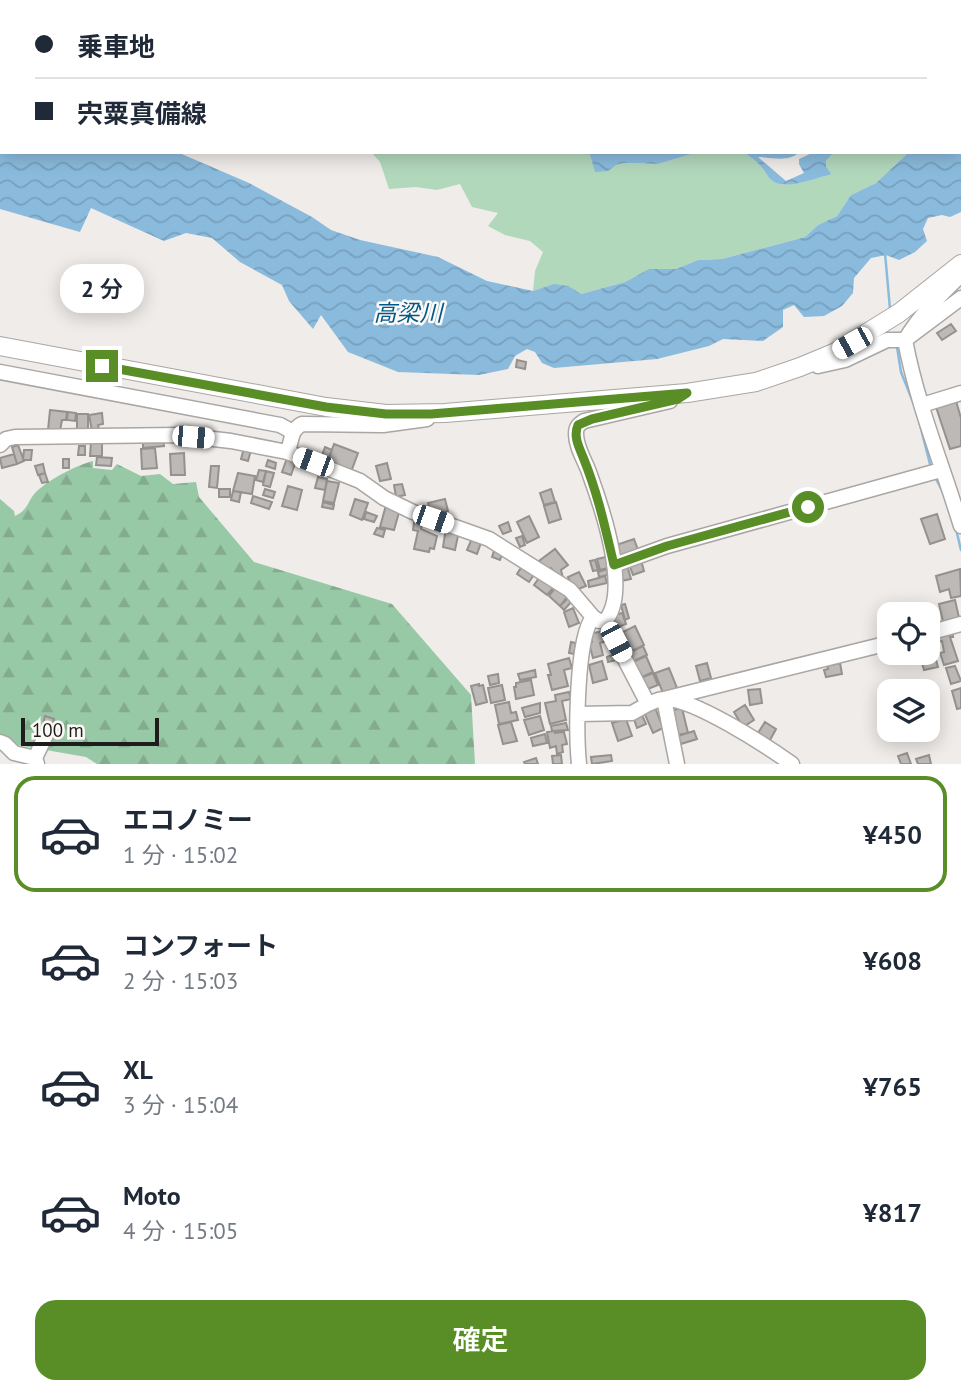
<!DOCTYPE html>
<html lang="ja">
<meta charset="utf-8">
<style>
:root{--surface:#fff;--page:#f6f6f7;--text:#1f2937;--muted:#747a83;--line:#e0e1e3;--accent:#598d26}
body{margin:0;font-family:"PT Sans","Noto Sans JP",sans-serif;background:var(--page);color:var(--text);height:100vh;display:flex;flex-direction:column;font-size:26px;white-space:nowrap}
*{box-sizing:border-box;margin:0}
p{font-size:23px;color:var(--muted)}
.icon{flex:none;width:38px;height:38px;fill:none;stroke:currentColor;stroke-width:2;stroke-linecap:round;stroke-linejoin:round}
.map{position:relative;height:764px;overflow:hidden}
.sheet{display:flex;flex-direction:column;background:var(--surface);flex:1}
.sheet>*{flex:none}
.banner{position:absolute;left:0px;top:0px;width:962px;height:154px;box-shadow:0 4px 18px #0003;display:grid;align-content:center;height:154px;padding:0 35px;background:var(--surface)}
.fabs{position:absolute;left:877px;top:602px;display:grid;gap:14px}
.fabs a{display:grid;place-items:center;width:63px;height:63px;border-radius:14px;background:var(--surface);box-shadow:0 4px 18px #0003;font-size:35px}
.scale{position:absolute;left:21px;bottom:18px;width:138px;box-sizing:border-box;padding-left:7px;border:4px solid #1e1d1c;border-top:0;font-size:19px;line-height:24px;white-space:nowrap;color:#1e1d1c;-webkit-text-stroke:5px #fcf9f6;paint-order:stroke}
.end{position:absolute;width:32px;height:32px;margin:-16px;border:9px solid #598d26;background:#fff;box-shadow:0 0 0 4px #fff}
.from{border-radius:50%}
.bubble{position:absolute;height:49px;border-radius:21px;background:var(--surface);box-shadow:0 4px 18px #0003;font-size:23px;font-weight:600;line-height:49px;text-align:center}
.car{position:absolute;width:21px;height:42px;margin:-21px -10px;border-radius:9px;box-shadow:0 0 5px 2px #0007;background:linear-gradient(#fff 24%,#345 0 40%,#fff 0 76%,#345 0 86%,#fff 0)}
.banner b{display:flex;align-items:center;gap:24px;height:66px;font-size:26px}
.banner b+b{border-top:2px solid var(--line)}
.banner i{width:18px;height:18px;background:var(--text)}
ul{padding:12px 0 0;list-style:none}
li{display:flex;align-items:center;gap:21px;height:116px;margin:0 14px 10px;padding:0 21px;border:4px solid transparent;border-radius:21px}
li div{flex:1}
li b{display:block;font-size:26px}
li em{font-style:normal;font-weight:600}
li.selected{border-color:var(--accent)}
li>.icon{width:63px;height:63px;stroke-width:1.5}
.cta{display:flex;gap:14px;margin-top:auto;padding:14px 35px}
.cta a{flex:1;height:80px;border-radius:21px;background:var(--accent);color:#fff;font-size:28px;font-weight:600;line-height:80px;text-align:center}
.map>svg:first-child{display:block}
.green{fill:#b2d8bc}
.forest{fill:url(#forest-firs)}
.water{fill:url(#water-waves)}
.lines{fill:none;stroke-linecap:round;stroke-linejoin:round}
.stream{stroke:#8abbdd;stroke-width:2.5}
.building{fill:#bcb9b6;stroke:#94918e;stroke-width:2}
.minor-casing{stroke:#a9a6a3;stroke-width:17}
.major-casing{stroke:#a9a6a3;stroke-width:20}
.minor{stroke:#fff;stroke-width:14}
.major{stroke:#fff;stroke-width:18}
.route{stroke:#598d26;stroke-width:9}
.labels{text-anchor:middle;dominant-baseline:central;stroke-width:5;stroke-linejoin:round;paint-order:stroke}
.water-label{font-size:23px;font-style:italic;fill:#005986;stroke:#fcf9f6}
</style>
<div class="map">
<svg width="961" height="764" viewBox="0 0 961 764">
<defs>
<pattern id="forest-firs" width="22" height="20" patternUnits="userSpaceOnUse" patternTransform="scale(1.75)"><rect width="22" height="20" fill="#98c9a6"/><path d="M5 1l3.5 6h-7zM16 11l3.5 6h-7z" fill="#83ac8e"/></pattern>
<pattern id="water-waves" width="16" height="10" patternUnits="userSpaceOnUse" patternTransform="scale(1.75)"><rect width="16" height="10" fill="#8abbdd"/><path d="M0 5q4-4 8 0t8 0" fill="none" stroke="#77a0bd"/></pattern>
</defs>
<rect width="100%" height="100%" fill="#efece9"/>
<!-- green -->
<path class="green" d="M371,152h208l11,3 5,16 29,-8 34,1 40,-12h44l15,9 10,14 16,10 47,-10 1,-2 -5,-6v-6l8,-9h75l-33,31 -25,12 -14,21 -19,9 -13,12 -83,22 -24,1 -22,9h-27l-24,13 -44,12c-25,-12 -21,-10 -48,-3l2,-20 8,-19 -13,-11 -25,-6 -17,-9 10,-13 -26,-6 -12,-23 -23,6 -21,-3 -27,2 -9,-27z"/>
<!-- forest -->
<path class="forest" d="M93,461v7l19,2 5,-6 24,12 19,-2 13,10 23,-2 3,15 55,65 138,42 79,91 4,69h-378l-11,-7 -86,-15v-243l14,12 1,5c15,-7 12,-16 22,-25 13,-12 40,-26 56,-30z"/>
<!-- water -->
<path class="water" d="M170,0h290l-290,2z
M511,0h128l1,2h-131z
M0,71l2,81h175l72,31 63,34 19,13 29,10 78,17 49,24 46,10 21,-7 14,2 13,8 44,-12 24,-13h27l22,-9 24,-1 83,-22 13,-12 19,-9 14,-21 25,-12 33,-31h52v-53v113l-11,5 -8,-2 -14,3 -5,11 4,12 -12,11 -16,8 -13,-5 -15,3 -17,20 -1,15 -11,13 -18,10 -20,1 -10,-12 -11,5v17l-20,14 -40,-2 -14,7 -52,13 -103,9 -12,-5 -7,-11 -8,-3 -12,7 -7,13 -29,6 -81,-3 -50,-20 -27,-37 -8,14 -24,-28 -7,-16 -42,-23 -28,-24 -26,-5 -22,8 -73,-33 -11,24 -80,-23z
M579,152h119l-40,12 -34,-1 -8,2 -8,6 -13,1 -5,-17z
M742,152h58c-13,11 -27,5 -42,5l28,24 18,-8 -5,-9v-5l15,-7h20l-8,9v6l5,6 -1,2c-19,3 -50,20 -63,0 -7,-11 -13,-17 -25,-23z"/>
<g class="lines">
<!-- stream -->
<path class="stream" d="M885,253l5,56
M897,347l4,25 14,35
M918,417l13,51
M935,477l10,19
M956,529l5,21"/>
</g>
<!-- building -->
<path class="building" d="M951,324l5,7 -14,9 -5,-7z
M517,360l9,2 -1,7 -9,-2z
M956,401l5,17v28l-11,3 -14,-42z
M50,410l17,2 -1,8h-4l-2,11 -12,-1z
M68,412l8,1 -1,8 -8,-1z
M102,413l1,11 -5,1 1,5 -7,1 -3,-16z
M77,414h11v17h-11z
M163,438l1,8 -21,2v-8z
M91,442l11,1v13h-12z
M334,444l24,9 -7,19 -24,-9z
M18,445l6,16 -7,3 -5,-17z
M79,446h6v9h-7z
M325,447l7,3 -4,10 -7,-2z
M155,448l2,20 -15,1 -1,-20z
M244,448l7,2 -3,11 -7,-2z
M24,450h8l-1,10h-8z
M184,453l1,22h-14l-1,-21z
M14,454l3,10 -15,4 -2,-10z
M97,457l15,1 -1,8 -15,-1z
M287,458l9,3 -5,14 -9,-3z
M63,459h6v9h-6z
M268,460l8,3 -1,6 -9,-3z
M387,463l4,16 -11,2 -4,-15z
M43,464l2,9 -7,2 -3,-9z
M211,466h8l-2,22 -8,-1z
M259,470l7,1 -3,11 -7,-2z
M266,471l8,2 -4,14 -7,-2z
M45,473l3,9 -6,1 -3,-8z
M238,473l17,3 -3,18 -19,-3z
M318,477l9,2 -2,11 -10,-2z
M327,481l12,2 -5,20 -11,-2z
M402,484l3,11 -9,2 -2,-12z
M288,486l14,4 -5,20 -15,-4z
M219,489h11v8h-11z
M265,489l10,3 -2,6 -10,-3z
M551,489l4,13 -11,3 -4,-12z
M233,491l8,1 -2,10 -8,-2z
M253,496l19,6 -3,7 -18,-6z
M355,499l13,4 -6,17 -12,-5z
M445,499l3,12 -10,2 -8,-2 -2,-8z
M323,502l11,3 -1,4 -11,-2z
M556,502l5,17 -12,4 -5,-17z
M386,505l14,4 -6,21 -14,-3z
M366,512l11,4 -3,6 -10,-3z
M937,514l8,25 -15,5 -9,-25z
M415,515l9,2 -3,12 16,7 -3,13 -4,-1 -1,4 -15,-3 4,-18 -5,-1z
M529,516l10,21 -12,6 -10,-21z
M508,522l3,9 -8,3 -4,-8z
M377,528l8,2 -2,7 -9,-3z
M446,528l13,3 -4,19 -12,-3z
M473,536l9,4 -5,14 -10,-4z
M522,536l3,9 -5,2 -4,-9z
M634,539l4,11 -18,6 -4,-11z
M496,545l8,4 -4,11 -8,-3z
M555,549l13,16 -7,5 2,8 -2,2 -10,-12 -4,3 -8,-10z
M606,557l2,11 -8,2 -3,-11z
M595,560l3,10 -5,1 -3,-10z
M641,560l3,11 -11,4 -4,-11z
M524,563l12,9 -7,10 -12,-8z
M627,565l4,14 -10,2 -4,-14z
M607,569l1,6 -9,2 -1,-5z
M960,569l1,27 -10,2 -2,-9 -9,3 -4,-16z
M579,572l7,14 -12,5 -6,-14z
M541,575l14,11 -8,9 -13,-10z
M605,576l2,7 -18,4 -1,-6z
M556,587l11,10 -7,9 -11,-10z
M568,598l4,3 -8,9 -4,-4z
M955,600l5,22 -16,4 -5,-22z
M625,604l4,14 -4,2 -4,-15z
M573,608l6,15 -10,4 -5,-15z
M622,613l4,11 -10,4 -4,-12z
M635,626l9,19 -12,6 -9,-19z
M607,630l3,10 -10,3 3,12 -10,3 -4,-15 3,-1 -2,-8z
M952,630l1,7h-3l8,24 -14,4 -4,-12 4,-1 -2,-11 -4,1 -2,-8z
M571,642l5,1 -2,11 -5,-1z
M643,646l4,9 -16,7 -4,-8z
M933,649l5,18 -14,3 -5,-17h9v-3z
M618,653l2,6 -12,3 -1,-5z
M646,656l7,16 -15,7 -7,-16z
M569,658l3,10 -8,2 4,16 -16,4 -4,-15h3l-3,-11z
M602,661l5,18 -14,4 -4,-18z
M707,663l4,15 -11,3 -4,-15z
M840,663l2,11 -16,3 -2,-7 4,-1 -1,-3z
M955,666l6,15 -10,3 -5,-16z
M669,668l8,20 -14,5 -8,-20z
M535,670l1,7 -16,3 -2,-6z
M653,673l5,12 -15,6 -5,-12z
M498,674l1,9 -9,2 -2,-9z
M531,680l3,15 -18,4 -2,-12h2v-4z
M479,684v2l4,-1 4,17 -11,3 -5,-19z
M502,685l3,15 -14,3 -3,-15z
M961,688v20l-4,1 -5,-18z
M760,689l2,14 -12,2 -2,-15z
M569,692l2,7 -9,2 4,19 -16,4 -5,-21 11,-2 -1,-6z
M509,702l2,11 5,-1 2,8 -19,4 -4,-19z
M540,703v10l-15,4 -3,-9z
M654,705l9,23 -10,5 -10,-23z
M745,705l9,15 -11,7 -9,-15z
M682,708l6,25 -12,2 -6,-24z
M641,713l5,11 -9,4 -4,-12z
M45,716l9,3 -4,13 -8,-4z
M540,716l4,14 -15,5 -5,-15z
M626,719l6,17 -14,5 -6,-18z
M511,722l6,19 -14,3 -5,-19z
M765,722l11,7 -6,11 -12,-7z
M566,723l2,7 -16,1 -1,-5z
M555,731v2l9,-1 3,12 -5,1 1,7 -6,2 -1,-8 -6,2 -3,-16z
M694,731l3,8 -16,5 -3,-8z
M545,734l2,9 -14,3 -2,-8z
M907,753l4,11h-10l-3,-8z
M561,755l1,9h-9l-1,-8z
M611,755l1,6 -20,3 -1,-7z
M929,755l2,9h-13l-2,-5z
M536,758l2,6h-13l-1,-2z"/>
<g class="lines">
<!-- minor casing -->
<g class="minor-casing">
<path id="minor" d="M961,275c-21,20 -41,40 -56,65 12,64 37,124 56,186
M818,366l27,-6 42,-20h18l56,-42
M0,372l280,53 13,7
M922,405l39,-12
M0,445l6,-6 9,-2 164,-2 52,6 56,11 73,29 24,17 29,14 76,27 81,51 23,27 6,4h6c26,-29 -3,-113 -15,-146 -4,-13 -14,-27 -14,-41 0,-7 2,-9 8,-13l86,-20
M287,452c6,-11 2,-21 15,-28l81,1 44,-6
M614,565l53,-19 274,-76
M605,621l43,83c5,-2 11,-5 16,-5 28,-2 104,48 128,65
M928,633l33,-9
M578,714l54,-1 16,-9
M0,742l5,2 9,9 21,5
M37,764l-2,-6 11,-23
M579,764c-3,-29 -3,-126 14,-147
M677,764l-13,-65 225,-56"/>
</g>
<!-- major casing -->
<g class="major-casing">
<path id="major" d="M0,346l326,61 60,7 59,-1 242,-20 69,-11 44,-15 36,-15 63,-39 62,-49"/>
</g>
<!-- minor -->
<use href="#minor" class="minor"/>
<!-- major -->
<use href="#major" class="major"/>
</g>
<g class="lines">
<!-- route -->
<path class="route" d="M102,366l224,41 60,7h45l256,-21 -9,6 -86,20 -14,6c-5,11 1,22 5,32 15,37 22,70 31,108l53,-19 141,-39"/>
</g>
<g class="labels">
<!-- water labels -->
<g class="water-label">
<text x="408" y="312">高梁川</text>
</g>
</g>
</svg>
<div class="fabs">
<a><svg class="icon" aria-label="locate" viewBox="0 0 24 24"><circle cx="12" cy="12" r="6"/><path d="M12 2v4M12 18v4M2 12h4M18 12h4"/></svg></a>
<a><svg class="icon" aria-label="layers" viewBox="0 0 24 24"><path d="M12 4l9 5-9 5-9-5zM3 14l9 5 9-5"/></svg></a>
</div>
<div class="scale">100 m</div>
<i class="end from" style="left:808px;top:507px"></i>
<i class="end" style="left:102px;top:366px"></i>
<div class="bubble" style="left:60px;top:264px;width:84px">2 分</div>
<i class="car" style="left:852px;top:343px;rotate:241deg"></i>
<i class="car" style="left:193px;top:437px;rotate:95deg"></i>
<i class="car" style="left:313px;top:462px;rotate:290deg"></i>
<i class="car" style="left:433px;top:519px;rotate:109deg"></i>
<i class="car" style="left:616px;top:642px;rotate:152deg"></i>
<div class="banner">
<b><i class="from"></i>乗車地</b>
<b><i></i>宍粟真備線</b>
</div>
</div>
<section class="sheet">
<ul>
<li class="selected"><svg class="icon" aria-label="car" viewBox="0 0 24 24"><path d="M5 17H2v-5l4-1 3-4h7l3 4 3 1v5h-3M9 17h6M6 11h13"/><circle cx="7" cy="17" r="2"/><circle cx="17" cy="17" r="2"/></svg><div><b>エコノミー</b><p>1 分 · 15:02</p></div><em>¥450</em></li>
<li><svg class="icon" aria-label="car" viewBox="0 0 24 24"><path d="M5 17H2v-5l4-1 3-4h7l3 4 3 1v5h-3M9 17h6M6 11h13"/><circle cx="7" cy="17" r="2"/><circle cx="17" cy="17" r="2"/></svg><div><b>コンフォート</b><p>2 分 · 15:03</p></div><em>¥608</em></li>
<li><svg class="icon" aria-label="car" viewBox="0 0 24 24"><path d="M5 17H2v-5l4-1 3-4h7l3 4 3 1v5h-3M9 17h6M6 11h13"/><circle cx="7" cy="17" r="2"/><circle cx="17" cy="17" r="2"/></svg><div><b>XL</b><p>3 分 · 15:04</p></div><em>¥765</em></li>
<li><svg class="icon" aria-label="car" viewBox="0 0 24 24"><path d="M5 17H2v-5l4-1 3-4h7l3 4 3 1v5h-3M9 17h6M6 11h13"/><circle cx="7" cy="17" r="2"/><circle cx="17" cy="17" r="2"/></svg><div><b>Moto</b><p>4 分 · 15:05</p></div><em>¥817</em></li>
</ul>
<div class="cta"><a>確定</a></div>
</section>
